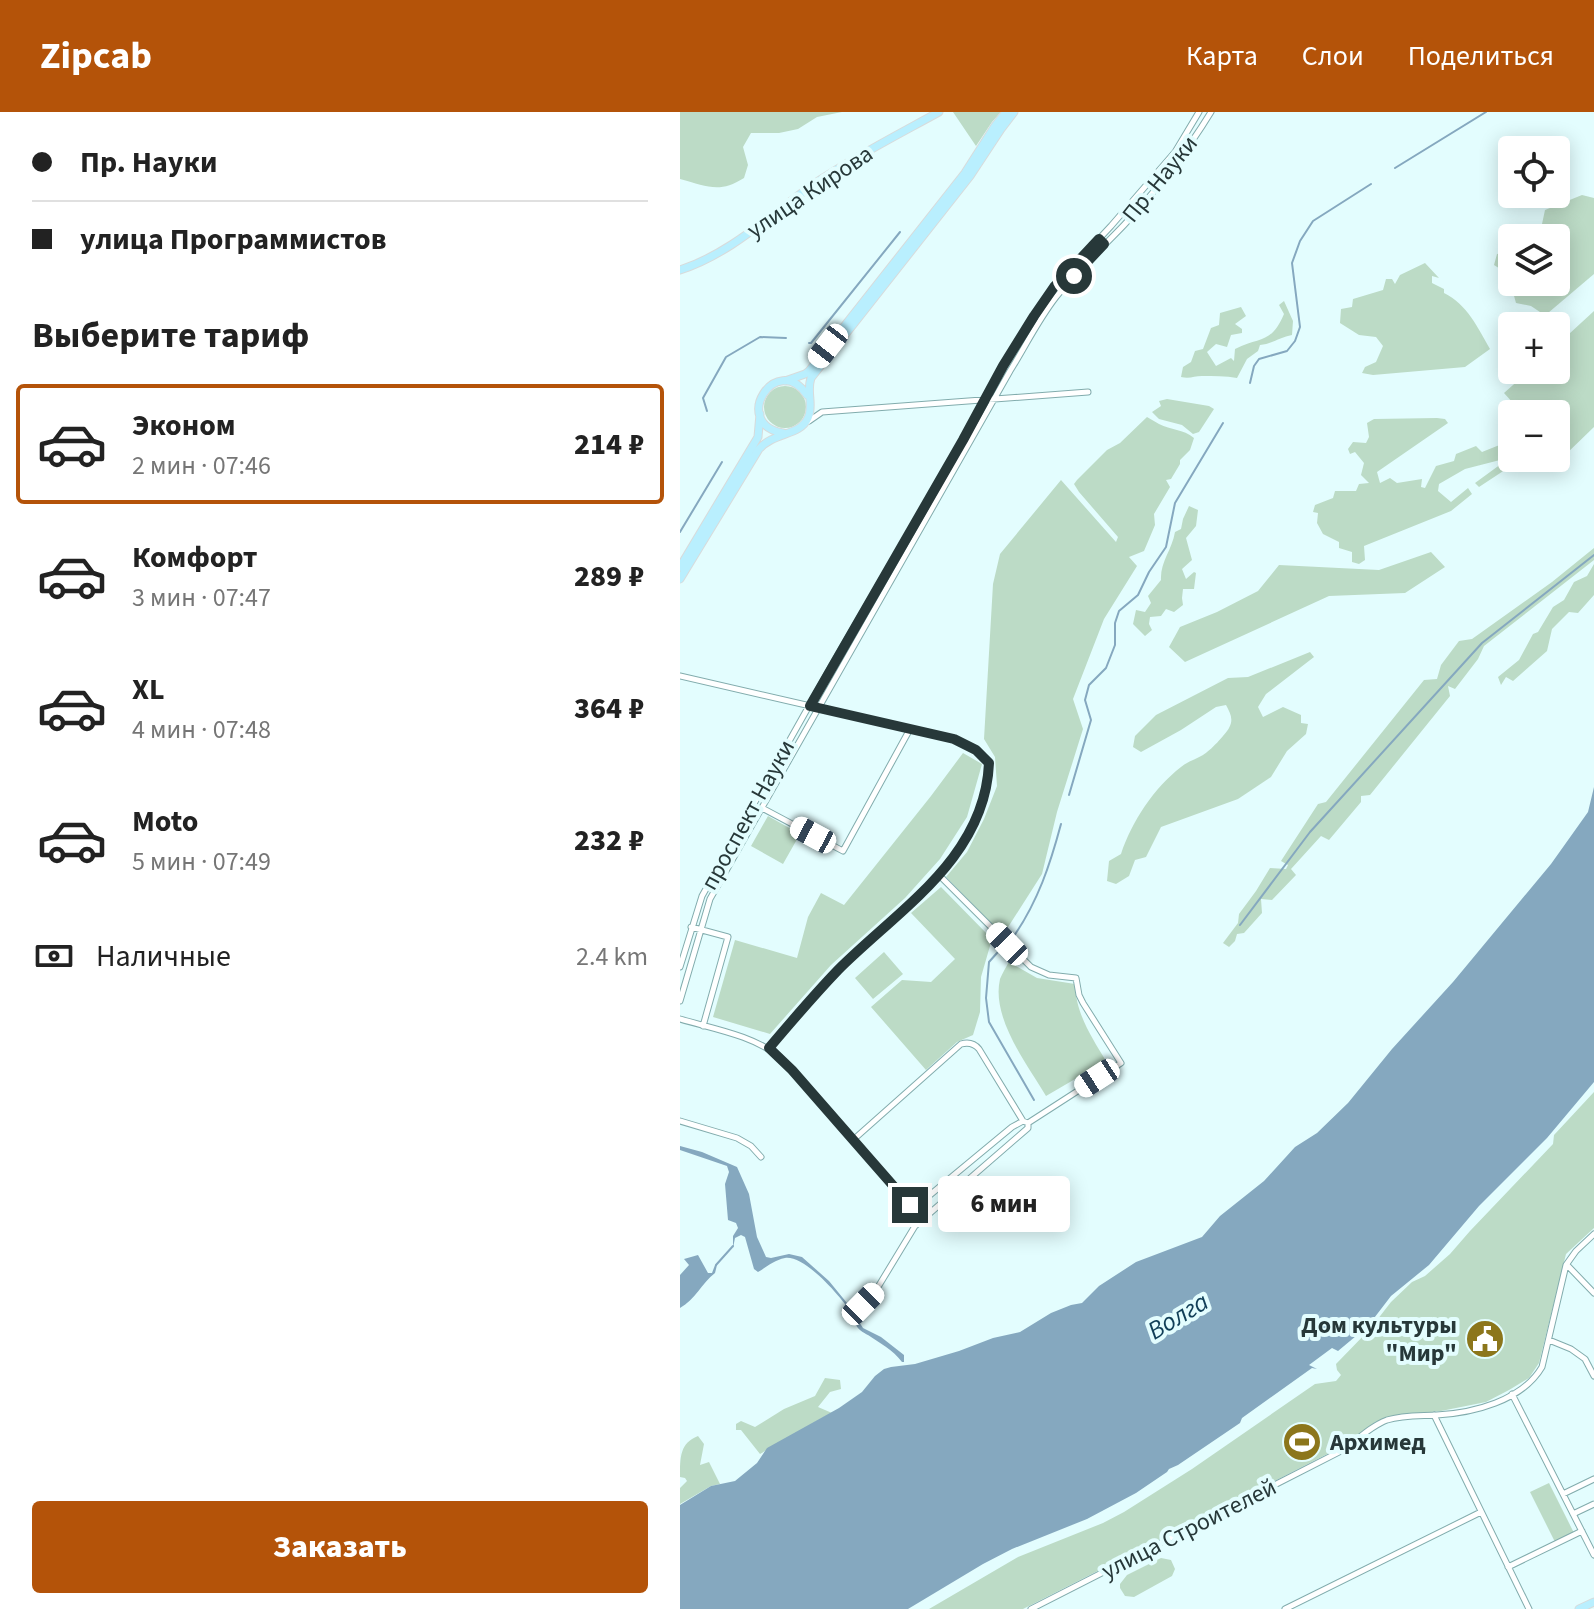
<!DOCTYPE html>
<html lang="ru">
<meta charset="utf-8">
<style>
:root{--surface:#fff;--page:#f6f6f6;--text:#222;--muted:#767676;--line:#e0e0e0;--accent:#b45309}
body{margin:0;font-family:"Source Sans 3",sans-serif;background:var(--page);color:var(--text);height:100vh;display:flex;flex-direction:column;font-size:30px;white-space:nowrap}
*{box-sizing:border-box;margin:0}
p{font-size:26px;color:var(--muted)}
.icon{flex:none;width:44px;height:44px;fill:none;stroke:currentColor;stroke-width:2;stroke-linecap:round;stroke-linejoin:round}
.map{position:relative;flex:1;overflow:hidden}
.details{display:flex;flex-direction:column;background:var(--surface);width:680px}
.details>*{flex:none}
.hud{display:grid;align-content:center;height:176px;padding:0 32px;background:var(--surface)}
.controls{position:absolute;left:818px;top:24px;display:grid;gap:16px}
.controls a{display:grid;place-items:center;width:72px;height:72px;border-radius:8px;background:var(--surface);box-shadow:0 4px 20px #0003;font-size:40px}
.end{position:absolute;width:36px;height:36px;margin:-18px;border:10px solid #273839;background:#fff;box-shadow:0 0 0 4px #fff}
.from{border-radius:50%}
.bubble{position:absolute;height:56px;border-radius:8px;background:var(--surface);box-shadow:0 4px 20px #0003;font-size:26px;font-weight:800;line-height:56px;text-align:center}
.car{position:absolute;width:24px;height:48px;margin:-24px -12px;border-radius:10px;box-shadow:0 0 6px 2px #0007;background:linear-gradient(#fff 24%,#345 0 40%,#fff 0 76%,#345 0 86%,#fff 0)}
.hud b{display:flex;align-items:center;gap:28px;height:76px;font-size:30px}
.hud b+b{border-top:2px solid var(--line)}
.hud i{width:20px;height:20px;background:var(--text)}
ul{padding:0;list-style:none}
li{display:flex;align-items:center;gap:24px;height:120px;margin:0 16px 12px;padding:0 16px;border:4px solid transparent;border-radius:8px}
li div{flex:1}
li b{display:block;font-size:30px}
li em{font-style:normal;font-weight:800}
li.current{border-color:var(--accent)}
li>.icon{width:72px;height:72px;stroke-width:1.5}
h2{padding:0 32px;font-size:36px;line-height:96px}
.pay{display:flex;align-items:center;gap:20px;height:88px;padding:0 32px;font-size:30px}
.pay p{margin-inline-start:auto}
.primary-button{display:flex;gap:16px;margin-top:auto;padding:16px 32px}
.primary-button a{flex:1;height:92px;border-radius:8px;background:var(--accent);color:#fff;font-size:32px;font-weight:800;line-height:92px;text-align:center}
header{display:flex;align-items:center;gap:48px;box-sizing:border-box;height:112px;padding:0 40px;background:var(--accent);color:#fff}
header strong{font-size:38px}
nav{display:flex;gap:44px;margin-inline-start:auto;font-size:28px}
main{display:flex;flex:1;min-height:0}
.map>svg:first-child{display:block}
.green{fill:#bcdbc6}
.water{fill:#85a8bf}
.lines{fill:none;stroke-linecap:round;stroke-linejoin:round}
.stream{stroke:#85a8bf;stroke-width:2}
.minor-casing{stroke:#82acad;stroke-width:7}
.major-casing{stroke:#d8dbdb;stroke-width:9}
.minor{stroke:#fff;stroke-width:5}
.major{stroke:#b9effe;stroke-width:7}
.route{stroke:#273839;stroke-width:10}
.labels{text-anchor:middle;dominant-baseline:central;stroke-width:8;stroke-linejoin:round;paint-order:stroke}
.street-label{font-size:24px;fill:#273839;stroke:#e3fdfe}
.poi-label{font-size:24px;font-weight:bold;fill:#273839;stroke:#e3fdfe;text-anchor:end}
.water-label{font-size:26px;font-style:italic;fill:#103e57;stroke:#e3fdfe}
</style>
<header>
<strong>Zipcab</strong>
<nav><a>Карта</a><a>Слои</a><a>Поделиться</a></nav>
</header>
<main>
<section class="details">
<div class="hud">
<b><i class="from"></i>Пр. Науки</b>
<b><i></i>улица Программистов</b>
</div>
<h2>Выберите тариф</h2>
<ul>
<li class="current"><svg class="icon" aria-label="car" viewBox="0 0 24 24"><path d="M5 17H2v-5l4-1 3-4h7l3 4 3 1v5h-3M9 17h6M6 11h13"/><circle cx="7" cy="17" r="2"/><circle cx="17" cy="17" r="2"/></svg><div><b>Эконом</b><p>2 мин · 07:46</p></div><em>214 ₽</em></li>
<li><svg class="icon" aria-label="car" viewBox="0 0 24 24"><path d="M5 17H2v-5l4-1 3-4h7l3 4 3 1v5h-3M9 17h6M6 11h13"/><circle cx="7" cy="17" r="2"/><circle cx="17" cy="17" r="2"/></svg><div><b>Комфорт</b><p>3 мин · 07:47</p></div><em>289 ₽</em></li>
<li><svg class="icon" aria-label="car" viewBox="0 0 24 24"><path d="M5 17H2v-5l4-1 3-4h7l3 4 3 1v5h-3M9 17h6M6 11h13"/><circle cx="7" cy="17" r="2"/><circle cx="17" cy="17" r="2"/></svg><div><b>XL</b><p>4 мин · 07:48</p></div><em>364 ₽</em></li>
<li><svg class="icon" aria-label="car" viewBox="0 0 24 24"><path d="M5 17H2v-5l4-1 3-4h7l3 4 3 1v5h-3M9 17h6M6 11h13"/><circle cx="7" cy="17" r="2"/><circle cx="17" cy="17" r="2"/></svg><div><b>Moto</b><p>5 мин · 07:49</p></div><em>232 ₽</em></li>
</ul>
<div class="pay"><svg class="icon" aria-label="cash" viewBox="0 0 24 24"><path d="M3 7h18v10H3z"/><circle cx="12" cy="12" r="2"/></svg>Наличные<p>2.4 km</p></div>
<div class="primary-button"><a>Заказать</a></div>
</section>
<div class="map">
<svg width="914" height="1497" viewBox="0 0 914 1497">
<rect width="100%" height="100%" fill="#e3fdfe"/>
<!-- green -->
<path class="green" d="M0,0h162l-25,5 -19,12 -19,4h-28l-8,14 5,18 -4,13c-25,16 -37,8 -64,1z
M273,0h48l-9,10 -16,24z
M902,83l12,3v76l-46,39 -8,-1 -9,-6 -15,-3 -7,-25 -4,-6 -11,-7 3,-11 15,-3v31h44v-44h-31l5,-2v-6l12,-6 3,-14z
M745,151l14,15 -7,-2v7l12,6v4c23,11 34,35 46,56l-25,18 -92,8 -11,-2 3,-6 11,-5 7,-16 -7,-9 -17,-2 -19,-12 1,-14 11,-2 1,-8 30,-9 3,-11h6l3,5 5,-9z
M604,189l9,20 -1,14c-12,2 -20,9 -32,10l-2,6 -11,8 -10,19c-11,-2 -24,-2 -35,-2 -8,0 -12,3 -21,1l2,-10 8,-5 4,-11 8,-2 8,-21 8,-3 1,-12 21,-6 5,9 -11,8 7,5v4l-11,2 -4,12 -11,-3 -9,8 9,14 15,-8 3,3 1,-12c27,-13 36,-5 49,-35l-5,-9z
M914,199v116l-31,30 -7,-7v-36h-33l-19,-21 26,-23h26v-24z
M84 295a21 21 0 1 1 42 0a21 21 0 1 1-42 0Z
M487,287l42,7 5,3 -15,23 -6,2 -11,-9 -23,-6 -7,-7 9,-6 -2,-5z
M467,305c4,2 8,5 12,7 12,6 24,5 35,14l-4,12 -10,10v4l-9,15 -5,1 4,7 -16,27 1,11 -11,26 -15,6 8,9 -33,53 -31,80 10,30 -26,83 -15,62 -39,61 -57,-58 21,-25 17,-33 13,-33 -2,-29 -11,-18 9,-155 7,-30 61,-74 55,62 2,-5 -39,-45 -5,-8 3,-4 30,-30 13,-7z
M757,306l8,1 3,4 -71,49 3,11 10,-5 7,5 25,-4 -1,8 4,1 11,-22 18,-5 2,-7 20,-8 6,6 30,-12v18h11l-44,29 -4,-4 26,-19 -1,-4 -35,9 -26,15 -1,7 13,11 17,-14 4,6 -21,17 -87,35 1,14 -6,4 -7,-2v-10l-13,-4v-6l-16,-8 -6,-11 1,-10 -5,-1 2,-7 18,-7 2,-7h21l3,-7 10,-1 -8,-8 3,-12 -9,-11 -5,2 -2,-5 5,-7 13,1 3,-6 -2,-14 7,-4z
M509,394l9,4 -2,16 -10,12 6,22 -10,9 4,10 8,-7 2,1 -2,16h-11l-1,9 1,7 -9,7 -8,-3 -5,7 -11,1 -1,7 3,6 -7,6 -12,-12 3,-14 9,2 6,-9 -3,-7 13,-16c-1,-18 11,-30 14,-48l6,-3 2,-10z
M914,436v12l-110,86 -6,13 -23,30 -7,-3 2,10 -80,99 -9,1v6l-32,38 -8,-4 -30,33 5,6 -24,25 -11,-1 1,14 -18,20 -7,1 -2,7 -6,6 -6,-4 15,-20 1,-9 17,-23 14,-23 16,1 2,-4 -7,-4 37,-57 8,-2 98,-122 13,-1 4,-14 18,-24 13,-2 80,-57z
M751,440l14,15 -40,26 -76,3 -144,66 -16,-15 11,-20 37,-15 41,-21 21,-26 100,5z
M914,452v31l-16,18 -9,-1 -17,17 -5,22 -34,30 -7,-4 -5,8 -3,-8 21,-17 14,-26 5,-2 15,-25 11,-7 10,-18 13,-6z
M630,540l4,5 -48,37 -8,13 5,10 20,-10 18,8v8l7,1 -2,10 -19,17 -16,26 -33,22 -77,28 -15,30 -11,3 -6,16 -13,8 -9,-3 2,-20 12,-7c11,-33 33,-66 60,-87 6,-5 15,-8 22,-12 7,-4 22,-20 26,-27 5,-9 1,-15 -3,-23l-10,2 -35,23 -40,22 -8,-5 2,-11 21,-21 72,-37 20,-1z
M283,641l19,11 -15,53 -27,42 -35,39 -74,67 -61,69 -57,-17 22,-77 62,18 11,-41 13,-24 23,12 87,-109z
M88,704l32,18 -17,30 -32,-18z
M261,775l51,52 -11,38 -1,35 -7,23 -16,7 -31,28 -55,-63 31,-27 29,2 24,-23 -44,-46z
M204,840l19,22 -30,25 -18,-21z
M329,850l28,16 38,6c1,30 16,52 31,77l-60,35c-19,-32 -55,-78 -46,-117 2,-5 6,-12 9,-17z
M914,980v136l-28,26 -27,109 -10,15 -20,12 -23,12 -45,9 -50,5 -16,6 -32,24 -320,163h-94l89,-52 85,-34 21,-11 68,-43 123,-85 21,-3 5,-6 -4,-5 -1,-6 34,-35 21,-27 21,-20 13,-6 25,-22 20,-23 83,-87 1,-9z
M145,1266l15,2 1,9 -11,3 -12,15 14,6 -10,5 -62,36 -19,-24h-5v-6l5,-3 14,6 29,-18 31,-13z
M18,1324l6,8 -4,21 9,-3 11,22 -9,2 -31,18v-16l7,-7 -2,-3 -5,-1c0,-20 0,-34 18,-41z
M869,1371l25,50 -19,9 -25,-50z
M481,1446l10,2 4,9 -3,7 -38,21 -9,-1 -5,-8v-4l7,-9z"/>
<!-- water -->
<path class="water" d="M914,675v295l-47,56 -68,68 -50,59 -38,31 -23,30 -30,25 -6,-3 -23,17 8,4 -5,-1 -70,50 -2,5 -62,42 -9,4 -2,3 -31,21 -49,26 -75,30 -29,15 -75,45h-228v-104l31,-19 24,-5 22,-18 10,-15 72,-40 23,-16 13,-16 9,-7 7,-2 24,-3 44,-13 34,-13 27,-6 31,-19 20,-8 11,-2 17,-17 37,-24 66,-25 18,-21 44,-35 31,-34 22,-14 31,-30 44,-54 61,-67 98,-118 37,-52z
M0,1034l22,6 35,15 12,27 8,43 9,20 5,1 18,-4 13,3 27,24 18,22 16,25 18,9 23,18v7h-2c-9,-12 -22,-19 -34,-27 -1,0 -10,-6 -10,-7 -3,-3 -2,-8 -4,-11 -10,-17 -48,-62 -69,-59 -11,2 -18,9 -27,14l-4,-3 -9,-32 -4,-2 -6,3 -2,10v-12l5,-8 -2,-5 -8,-3 -3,-36 4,-12 -2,-6 -47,-16z
M18,1143l10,18h4l3,-8h2l-2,8c-13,10 -20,27 -35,35v-33l9,-10 -5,-6z"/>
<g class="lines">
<!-- stream -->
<path class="stream" d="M715,56l91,-56
M129,231h2l89,-111
M570,271l4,-17 5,-7 28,-8 8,-10 5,-14 -8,-64 8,-22 13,-20 58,-37
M27,299l-4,-13 23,-41 34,-20 26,1
M0,420l42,-70
M389,683l22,-75 -6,-20 4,-15 17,-17 9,-23v-22l4,-12 19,-16 11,-23 17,-25 9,-44 48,-80
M560,813l70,-93 172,-189 112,-88
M334,824c24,-35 36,-71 47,-112
M317,841l-8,9 -3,36 3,24 45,78
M36,1153l17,-19"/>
<!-- minor casing -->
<g class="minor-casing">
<path id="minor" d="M129,309l13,-9 266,-20
M0,564l274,63 22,11 13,13c-4,95 -90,146 -151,207 -24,25 -47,52 -69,78
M82,696l81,43 67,-122
M259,763l92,92 18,8 27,3 3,17 4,8 38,60 -93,60
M11,815l37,10 -25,89
M0,855l22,-71 130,-231 131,-225 40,-74 51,-79 57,-61 64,-74 24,-40
M0,889l30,-102 300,-528c15,-24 28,-51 46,-74 21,-26 45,-48 68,-72 33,-35 62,-72 87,-113
M0,907c34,10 72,16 100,38l143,163
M0,1009l57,17 14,8 10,11
M173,1028l108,-96c7,-2 13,-1 18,5l44,72 5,2v5l-113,98 -37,61 -15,17
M233,1097l99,-82 11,-6
M887,1153l27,28
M869,1228l22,9 14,10 9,17
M832,1282l82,161
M754,1303l95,194
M883,1382l31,-15
M893,1402l21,-10
M828,1455l74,-36
M351,1497l314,-160c13,-10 26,-23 42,-29 16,-5 33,-4 50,-5 36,-2 85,-14 105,-48l24,-102 10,-14 18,-17
M605,1497l196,-97"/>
</g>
<!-- major casing -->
<g class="major-casing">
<path id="major" d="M0,158c53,-17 95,-60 140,-90 38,-25 79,-46 119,-68
M105,269l20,-7 4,-3 156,-198 30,-47 11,-14
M103,321c-53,-9 -7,-83 24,-38
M0,455l78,-130 2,-23
M0,467l79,-130c15,-17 41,-13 49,-31 6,-13 -2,-26 3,-40l159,-202 31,-47 13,-17
M899,1497l15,-7"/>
</g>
<!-- minor -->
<use href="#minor" class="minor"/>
<!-- major -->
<use href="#major" class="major"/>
</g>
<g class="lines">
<!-- route -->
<path class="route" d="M230,1093l-118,-135 -23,-22c22,-26 45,-53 69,-78 61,-61 147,-112 151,-207l-13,-13 -22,-11 -144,-33 153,-266 40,-74 31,-50 20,-29 45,-48 5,5 -30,32"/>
</g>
<!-- icons -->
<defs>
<g id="civic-disc" transform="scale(2)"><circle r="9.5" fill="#8c761b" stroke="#e3fdfe"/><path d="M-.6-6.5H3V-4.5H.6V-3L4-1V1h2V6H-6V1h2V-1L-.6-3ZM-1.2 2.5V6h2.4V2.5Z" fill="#fff"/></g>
<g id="stadium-disc" transform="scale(2)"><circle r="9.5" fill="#8c761b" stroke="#e3fdfe"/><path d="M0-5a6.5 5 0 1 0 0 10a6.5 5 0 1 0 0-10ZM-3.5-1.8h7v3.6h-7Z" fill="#fff"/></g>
</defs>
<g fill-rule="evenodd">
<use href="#civic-disc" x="805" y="1227"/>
<use href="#stadium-disc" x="622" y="1330"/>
</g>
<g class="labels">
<!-- street labels -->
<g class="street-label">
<text transform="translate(480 67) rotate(-51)">Пр. Науки</text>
<text transform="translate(130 80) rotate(-34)">улица Кирова</text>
<text transform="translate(68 703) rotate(-61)">проспект Науки</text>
<text transform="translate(509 1417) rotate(-27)">улица Строителей</text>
</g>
<!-- poi labels -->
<g class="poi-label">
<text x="777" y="1213">Дом культуры<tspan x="777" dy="28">"Мир"</tspan></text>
<text x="650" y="1330" text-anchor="start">Архимед</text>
</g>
<!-- water labels -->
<g class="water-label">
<text transform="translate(498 1204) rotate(-31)">Волга</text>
</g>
</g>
</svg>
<div class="controls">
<a><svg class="icon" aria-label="locate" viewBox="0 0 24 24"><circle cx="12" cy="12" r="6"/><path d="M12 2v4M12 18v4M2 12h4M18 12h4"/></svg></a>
<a><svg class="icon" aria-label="layers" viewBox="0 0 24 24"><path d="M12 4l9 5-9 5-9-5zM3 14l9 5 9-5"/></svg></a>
<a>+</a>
<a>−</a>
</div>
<i class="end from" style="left:394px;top:164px"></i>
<i class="end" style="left:230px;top:1093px"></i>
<div class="bubble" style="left:258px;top:1064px;width:132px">6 мин</div>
<i class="car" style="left:148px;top:234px;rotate:218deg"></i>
<i class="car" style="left:133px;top:723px;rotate:298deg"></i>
<i class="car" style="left:327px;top:832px;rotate:316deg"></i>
<i class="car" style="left:417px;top:966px;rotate:237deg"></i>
<i class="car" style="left:183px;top:1192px;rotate:45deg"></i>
</div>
</main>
